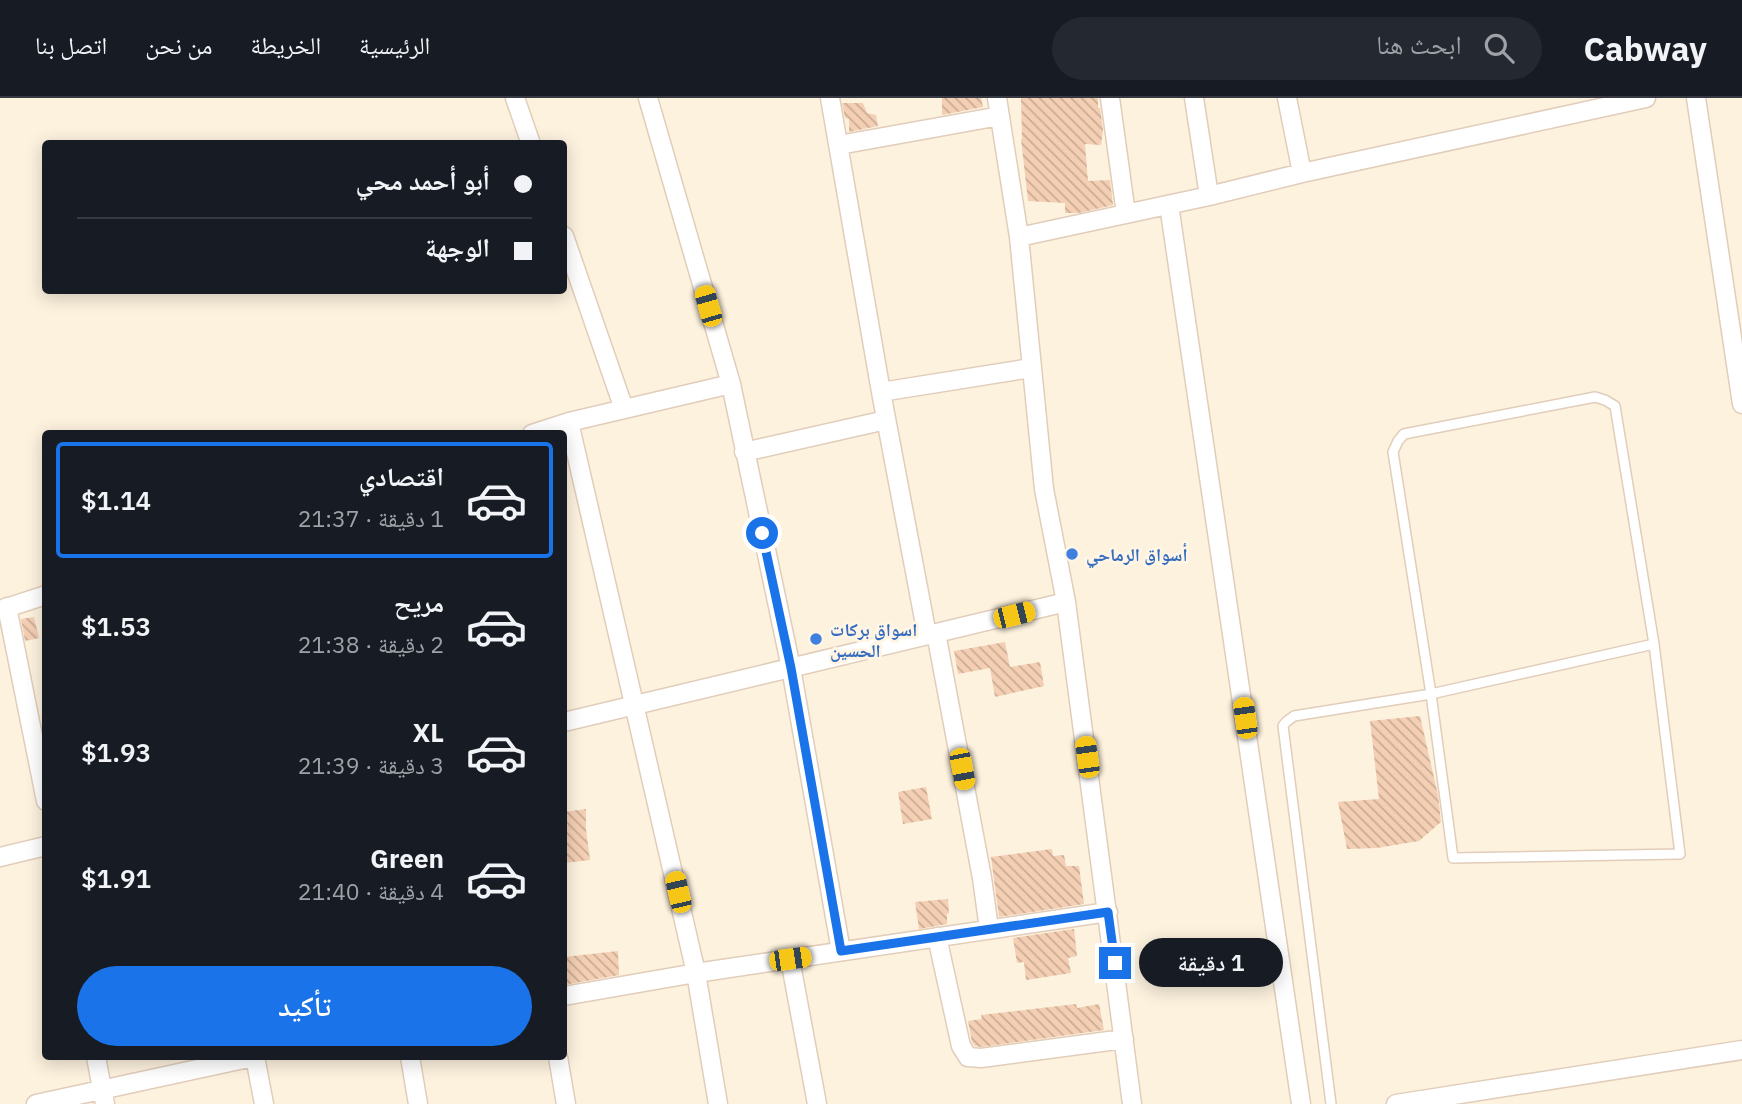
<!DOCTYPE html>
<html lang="ar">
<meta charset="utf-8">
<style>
:root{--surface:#171b24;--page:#242831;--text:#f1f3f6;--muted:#9ea1a6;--line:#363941;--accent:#1a73e8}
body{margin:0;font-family:"IBM Plex Sans","Noto Naskh Arabic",sans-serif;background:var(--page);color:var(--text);direction:rtl;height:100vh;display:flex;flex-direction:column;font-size:26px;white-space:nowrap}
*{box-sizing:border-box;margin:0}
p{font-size:23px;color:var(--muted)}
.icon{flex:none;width:38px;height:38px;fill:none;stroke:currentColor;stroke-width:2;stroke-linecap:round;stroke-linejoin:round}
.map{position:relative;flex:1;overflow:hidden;direction:ltr}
.sheet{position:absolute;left:42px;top:332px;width:525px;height:630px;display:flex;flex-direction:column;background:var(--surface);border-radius:7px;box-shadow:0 4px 18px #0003;direction:rtl}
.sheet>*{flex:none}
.hud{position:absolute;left:42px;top:42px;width:525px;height:154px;border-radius:7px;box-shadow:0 4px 18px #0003;direction:rtl;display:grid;align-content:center;height:154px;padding:0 35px;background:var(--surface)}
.end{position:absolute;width:32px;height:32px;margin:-16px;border:9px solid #1a73e8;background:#fff;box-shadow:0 0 0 4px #fff}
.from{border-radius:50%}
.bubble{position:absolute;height:49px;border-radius:24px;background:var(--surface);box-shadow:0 4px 18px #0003;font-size:23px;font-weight:600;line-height:49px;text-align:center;direction:rtl}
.car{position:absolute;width:21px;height:42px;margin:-21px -10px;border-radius:9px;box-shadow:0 0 5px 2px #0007;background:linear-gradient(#f5c518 24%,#345 0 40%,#f5c518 0 76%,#345 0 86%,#f5c518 0)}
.hud b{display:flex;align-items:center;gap:24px;height:66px;font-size:26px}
.hud b+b{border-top:2px solid var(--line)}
.hud i{width:18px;height:18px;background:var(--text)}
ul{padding:12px 0 0;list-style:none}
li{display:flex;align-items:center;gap:21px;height:116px;margin:0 14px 10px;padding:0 21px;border:4px solid transparent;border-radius:7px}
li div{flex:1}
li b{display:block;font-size:26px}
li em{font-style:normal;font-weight:600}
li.active{border-color:var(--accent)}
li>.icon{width:63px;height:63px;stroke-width:1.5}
.button{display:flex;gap:14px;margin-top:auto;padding:14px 35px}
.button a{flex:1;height:80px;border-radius:42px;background:var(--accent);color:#fff;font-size:28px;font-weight:600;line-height:80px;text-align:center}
header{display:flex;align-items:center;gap:42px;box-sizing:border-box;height:98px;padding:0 35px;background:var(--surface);border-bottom:2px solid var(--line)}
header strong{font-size:33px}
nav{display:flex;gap:38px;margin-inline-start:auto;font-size:24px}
.search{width:490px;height:63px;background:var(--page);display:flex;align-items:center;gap:18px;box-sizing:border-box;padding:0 24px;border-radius:38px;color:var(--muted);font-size:26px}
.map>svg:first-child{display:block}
.building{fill:url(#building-back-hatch)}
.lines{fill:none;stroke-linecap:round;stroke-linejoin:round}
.service-casing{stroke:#e1cdba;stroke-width:12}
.minor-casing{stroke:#e1cdba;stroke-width:21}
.service{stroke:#fff;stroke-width:9}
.minor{stroke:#fff;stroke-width:18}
.route{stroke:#1a73e8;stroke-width:9}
.shop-dot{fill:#3f7fe0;stroke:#fff5e5;stroke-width:2.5}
.labels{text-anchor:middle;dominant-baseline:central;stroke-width:6;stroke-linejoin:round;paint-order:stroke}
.shop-label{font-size:18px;font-weight:bold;fill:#366cbe;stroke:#fff5e5;text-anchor:start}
</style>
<header>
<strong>Cabway</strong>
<div class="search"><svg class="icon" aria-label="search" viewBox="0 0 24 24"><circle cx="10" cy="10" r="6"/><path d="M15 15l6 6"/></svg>ابحث هنا</div>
<nav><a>الرئيسية</a><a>الخريطة</a><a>من نحن</a><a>اتصل بنا</a></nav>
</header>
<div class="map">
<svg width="1742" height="1006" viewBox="0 0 1742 1006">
<defs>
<pattern id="building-back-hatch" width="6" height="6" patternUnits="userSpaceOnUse" patternTransform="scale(1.75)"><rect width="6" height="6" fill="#f4cfb4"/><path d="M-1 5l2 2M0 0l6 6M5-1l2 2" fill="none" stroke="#caab94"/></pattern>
</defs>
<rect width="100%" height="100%" fill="#fdf2de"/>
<!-- building -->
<path class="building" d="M942,0h39l2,9 -41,8z
M1021,0h77v10h2l3,22 -2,15 -16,-1 3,37 22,-1 3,25 -34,8h-14v-10l-37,-2 -7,-62h1z
M842,5h21l4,10 9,2 2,11 -29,6v-13l-4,-1z
M34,519l5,21 -14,3 -4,-22z
M1005,544l5,25 30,-5 4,24 -49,11 -5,-29 -32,6 -4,-23z
M1420,618l18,79 3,27 -22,19 -42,7 -30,1 -9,-47 41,-3 -9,-78z
M926,689l6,32 -29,5 -5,-32z
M586,711v20l4,31 -26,3v-51z
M1052,751l1,7 11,-1 2,11h13l5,38 -85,13 -8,-60z
M948,801l1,14 -2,1v10l-28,5 -4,-27z
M1074,831l3,27 -9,2 3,15 -45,7 -2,-18 -7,1 -4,-25z
M618,853l1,24 -55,10v-28z
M1076,906l1,4 22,-4 5,26 -123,17 -6,-1 -3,-4 -4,-21 14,-2 -1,-4z"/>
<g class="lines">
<!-- service casing -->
<g class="service-casing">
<path id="service" d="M1595,299l10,3 10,6 39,238 26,210 -227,4 -22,-164 -38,-242 5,-11 6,-7z
M1331,1006l-48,-378 3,-4 8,-6 137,-22 223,-50"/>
</g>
<!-- minor casing -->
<g class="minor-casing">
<path id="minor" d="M515,0l16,46
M648,0l83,286 60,284 50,283
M830,0l51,294 46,243
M997,0l22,139 25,252 22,113 66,502
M1110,0l16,116
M1194,0l15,98
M1287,0l15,75
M1696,0l46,306
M839,47l161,-29
M1169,107l132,899
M564,138l60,173
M1019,139l190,-41 93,-23 344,-75
M881,294l150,-24
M569,324l127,551 22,131
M532,336l37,-12 162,-38
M744,354l142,-32
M7,509l39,194
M0,512l46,-15
M936,535l46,245 7,51
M564,624l502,-120
M0,759l46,-11
M937,839l24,109 7,11 13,1 143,-19
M790,861l27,145
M564,898l132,-23 412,-61
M96,959l9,47
M255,959l9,47
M410,959l8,47
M558,959l8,47
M36,1006l217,-47
M1396,1006l346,-54"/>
</g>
<!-- service -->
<use href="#service" class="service"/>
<!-- minor -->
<use href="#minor" class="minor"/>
</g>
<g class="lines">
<!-- route -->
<path class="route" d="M762,435l29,135 50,283 267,-39 7,51"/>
</g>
<!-- markers -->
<g class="shop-dot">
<circle cx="1072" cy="456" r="7"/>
<circle cx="816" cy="541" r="7"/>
</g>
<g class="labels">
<!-- shop labels -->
<g class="shop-label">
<text x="1086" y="456">أسواق الرماحي</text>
<text x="830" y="531">اسواق بركات<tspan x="830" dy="21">الحسين</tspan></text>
</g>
</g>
</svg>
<i class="end from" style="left:762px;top:435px"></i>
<i class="end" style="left:1115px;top:865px"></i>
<div class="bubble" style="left:1139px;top:840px;width:144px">1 دقيقة</div>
<i class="car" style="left:708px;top:208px;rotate:344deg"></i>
<i class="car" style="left:1014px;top:517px;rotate:76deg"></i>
<i class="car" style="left:1245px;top:620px;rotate:352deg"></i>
<i class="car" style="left:1087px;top:659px;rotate:352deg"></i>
<i class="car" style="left:962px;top:671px;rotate:169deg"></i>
<i class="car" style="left:678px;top:794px;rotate:347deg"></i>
<i class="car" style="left:790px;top:861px;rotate:82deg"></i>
<div class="hud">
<b><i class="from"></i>أبو أحمد محي</b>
<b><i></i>الوجهة</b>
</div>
<section class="sheet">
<ul>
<li class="active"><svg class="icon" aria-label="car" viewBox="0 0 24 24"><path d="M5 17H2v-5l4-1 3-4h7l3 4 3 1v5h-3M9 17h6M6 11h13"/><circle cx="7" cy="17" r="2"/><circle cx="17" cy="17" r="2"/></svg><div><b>اقتصادي</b><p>1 دقيقة · 21:37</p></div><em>$1.14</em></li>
<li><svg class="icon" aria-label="car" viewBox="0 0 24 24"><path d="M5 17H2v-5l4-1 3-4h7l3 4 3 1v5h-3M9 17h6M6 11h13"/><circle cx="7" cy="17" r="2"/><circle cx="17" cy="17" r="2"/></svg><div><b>مريح</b><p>2 دقيقة · 21:38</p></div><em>$1.53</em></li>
<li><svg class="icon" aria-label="car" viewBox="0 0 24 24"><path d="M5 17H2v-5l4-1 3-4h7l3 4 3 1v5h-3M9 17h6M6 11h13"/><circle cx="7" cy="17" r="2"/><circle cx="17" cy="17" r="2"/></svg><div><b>XL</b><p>3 دقيقة · 21:39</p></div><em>$1.93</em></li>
<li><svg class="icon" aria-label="car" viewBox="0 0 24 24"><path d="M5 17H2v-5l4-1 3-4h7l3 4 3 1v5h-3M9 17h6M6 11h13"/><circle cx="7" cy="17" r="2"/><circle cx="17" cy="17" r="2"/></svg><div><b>Green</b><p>4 دقيقة · 21:40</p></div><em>$1.91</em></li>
</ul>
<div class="button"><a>تأكيد</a></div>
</section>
</div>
